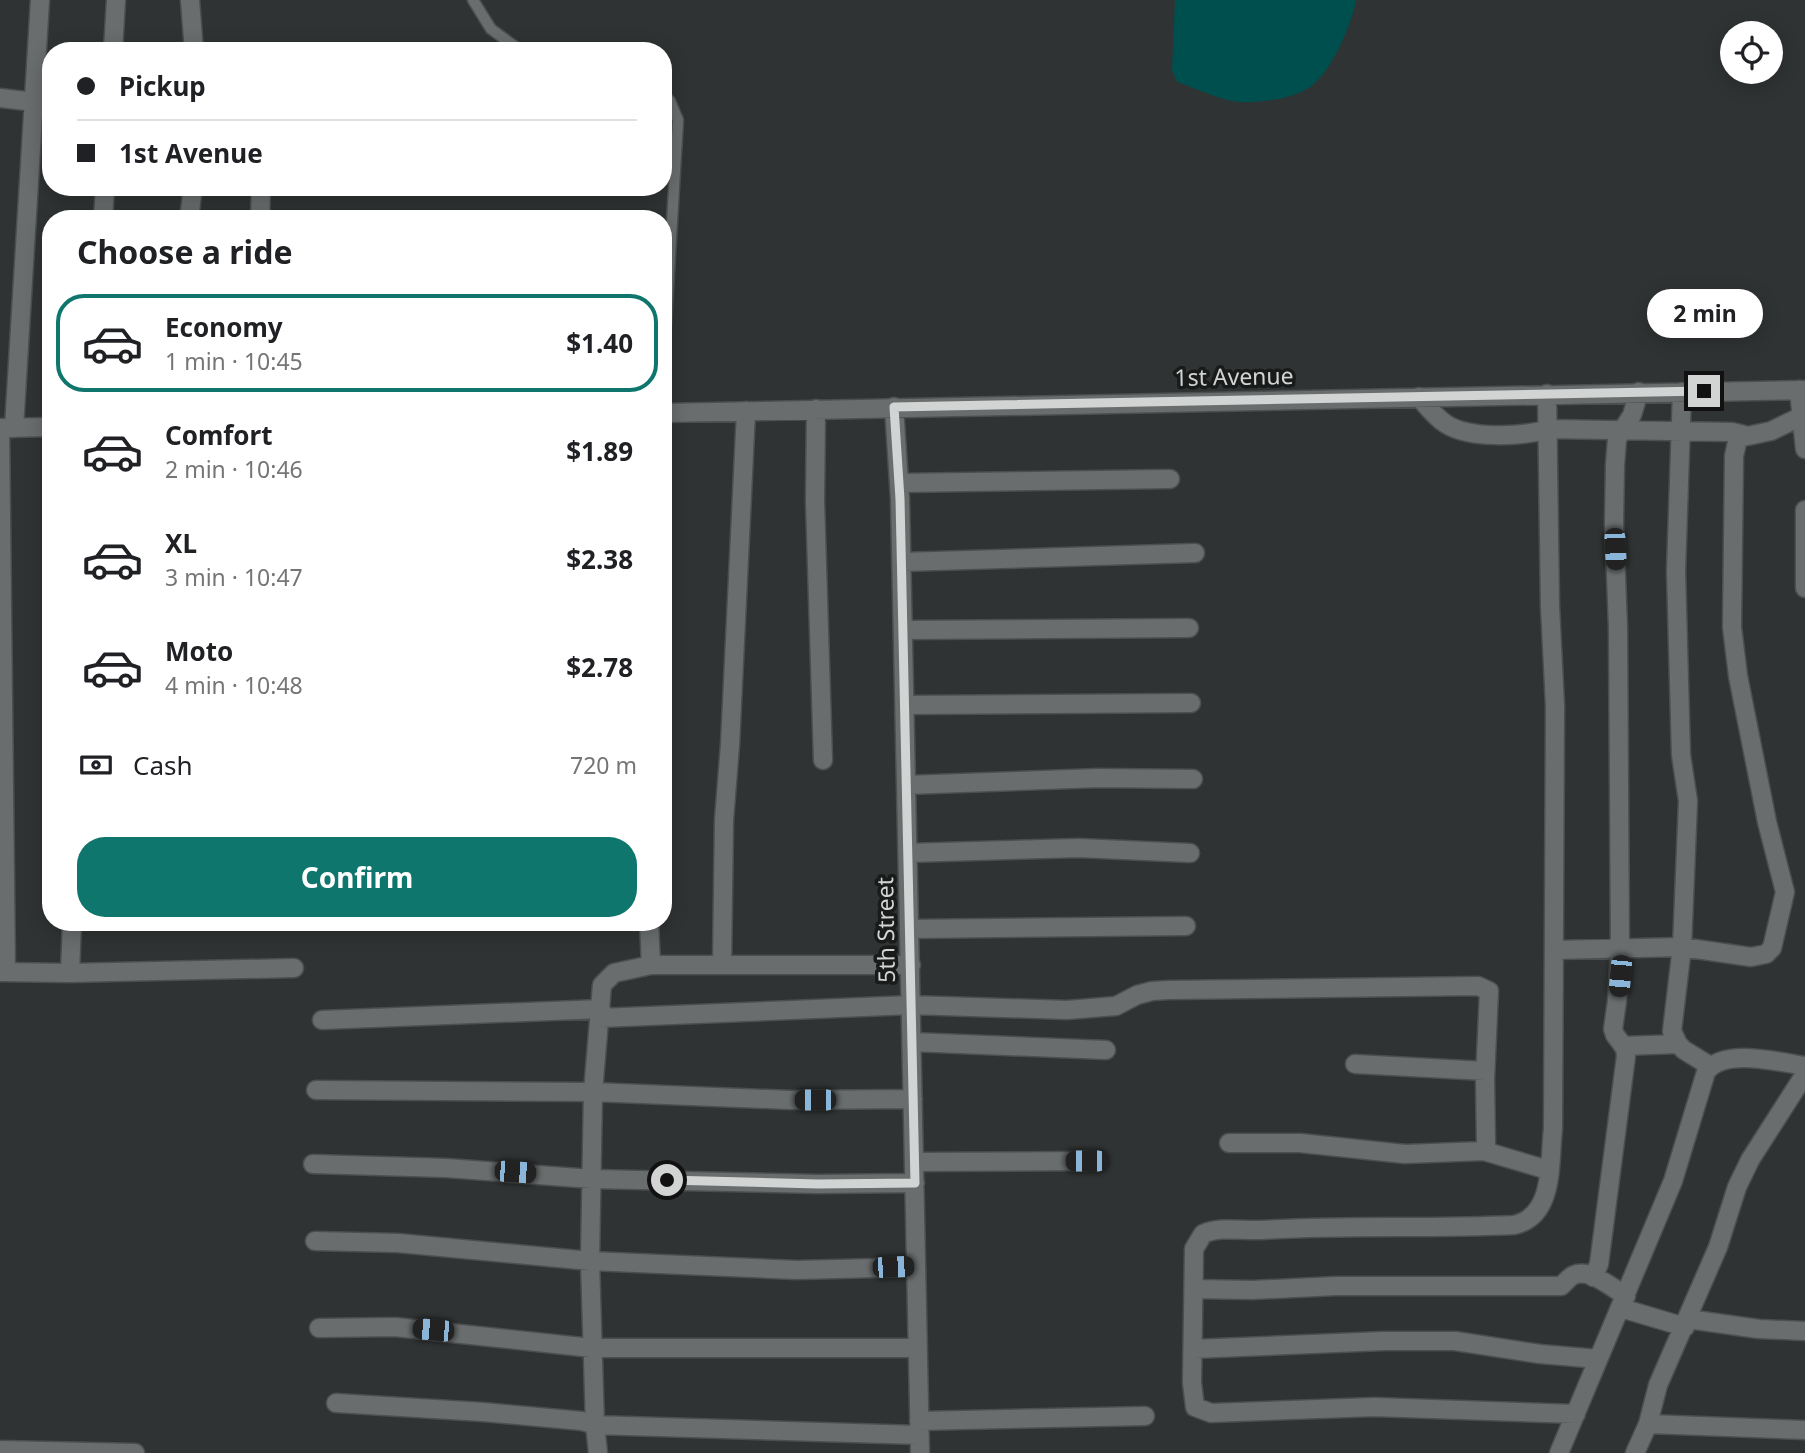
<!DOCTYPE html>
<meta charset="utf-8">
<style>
:root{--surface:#fff;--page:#f6f6f6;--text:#202124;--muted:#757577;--line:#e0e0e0;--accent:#0f766e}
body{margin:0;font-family:"Noto Sans",sans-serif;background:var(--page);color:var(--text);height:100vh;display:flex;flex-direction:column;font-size:26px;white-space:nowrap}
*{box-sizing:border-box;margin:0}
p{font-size:23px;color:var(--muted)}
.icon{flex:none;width:38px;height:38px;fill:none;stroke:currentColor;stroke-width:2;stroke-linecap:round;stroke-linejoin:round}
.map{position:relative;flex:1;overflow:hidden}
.drawer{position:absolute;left:42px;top:210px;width:630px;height:721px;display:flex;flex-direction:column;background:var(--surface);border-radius:28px;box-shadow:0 4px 18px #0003}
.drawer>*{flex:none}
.top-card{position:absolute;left:42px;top:42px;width:630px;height:154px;border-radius:28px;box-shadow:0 4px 18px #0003;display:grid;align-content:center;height:154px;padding:0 35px;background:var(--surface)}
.tools{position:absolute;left:1720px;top:21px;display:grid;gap:14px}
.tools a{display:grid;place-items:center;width:63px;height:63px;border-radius:50%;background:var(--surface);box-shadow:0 4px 18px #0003;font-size:35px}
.end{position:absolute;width:32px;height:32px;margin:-16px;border:9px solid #d2d4d4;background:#111;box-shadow:0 0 0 4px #111}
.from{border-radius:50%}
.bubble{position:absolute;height:49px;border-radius:24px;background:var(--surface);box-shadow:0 4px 18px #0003;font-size:23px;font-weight:700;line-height:49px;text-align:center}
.car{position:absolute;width:21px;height:42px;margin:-21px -10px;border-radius:9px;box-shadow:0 0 5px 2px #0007;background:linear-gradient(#222 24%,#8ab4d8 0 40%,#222 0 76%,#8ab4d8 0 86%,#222 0)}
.top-card b{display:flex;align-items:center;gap:24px;height:66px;font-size:26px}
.top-card b+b{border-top:2px solid var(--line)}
.top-card i{width:18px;height:18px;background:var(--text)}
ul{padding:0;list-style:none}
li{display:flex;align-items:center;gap:21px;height:98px;margin:0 14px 10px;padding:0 21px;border:4px solid transparent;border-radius:28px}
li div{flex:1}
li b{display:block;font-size:26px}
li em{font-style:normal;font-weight:700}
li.on{border-color:var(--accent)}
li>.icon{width:63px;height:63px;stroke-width:1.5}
h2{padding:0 35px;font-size:32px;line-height:84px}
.pay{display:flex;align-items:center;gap:18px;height:77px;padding:0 35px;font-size:26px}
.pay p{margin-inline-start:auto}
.primary-button{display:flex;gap:14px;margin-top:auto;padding:14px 35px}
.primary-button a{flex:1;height:80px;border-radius:28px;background:var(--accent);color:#fff;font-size:28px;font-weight:700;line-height:80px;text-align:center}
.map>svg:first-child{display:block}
.green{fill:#004f4f}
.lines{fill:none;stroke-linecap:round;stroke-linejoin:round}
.lane-casing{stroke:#4c4f4f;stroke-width:13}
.street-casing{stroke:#4c4f4f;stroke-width:21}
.lane{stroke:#696d6d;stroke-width:10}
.street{stroke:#696d6d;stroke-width:18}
.route{stroke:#d2d4d4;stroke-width:9}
.labels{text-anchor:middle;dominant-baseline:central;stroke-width:7;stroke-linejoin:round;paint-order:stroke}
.street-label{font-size:23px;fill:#d2d4d4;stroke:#191a1a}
</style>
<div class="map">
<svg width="1805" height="1453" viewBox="0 0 1805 1453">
<rect width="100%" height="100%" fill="#303333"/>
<!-- green -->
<path class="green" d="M1175,0h181v1c-6,26 -21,62 -40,81 -17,17 -55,21 -77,20 -20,-2 -43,-14 -62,-20l-5,-12z"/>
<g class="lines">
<!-- lane casing -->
<g class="lane-casing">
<path id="lane" d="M473,0l18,29 30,22
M663,94l7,7 8,19 -15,254"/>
</g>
<!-- street casing -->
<g class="street-casing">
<path id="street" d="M190,0l4,51
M113,51l3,-51
M0,98l51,6
M103,219l2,-32
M189,219l4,-32
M260,219l1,-32
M1799,390l6,59
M1682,392l-6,179 5,184 7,46 -6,146 -10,84 6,13 6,6 26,16
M1547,394l3,212 5,100 -2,423c-4,33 2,87 -39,96 -84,4 -169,0 -253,5 -19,1 -41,-4 -58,4l-9,15 -2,134 3,24 16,6 163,-6 202,7
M1419,397c8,9 16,20 27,27 23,15 76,13 102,5l184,3 12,3
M894,407l6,92 20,954
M816,409l-1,92 8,259
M663,413l1142,-23
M0,428l6,544
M3,428l48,-1
M14,428l26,-428
M899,483l271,-4
M1805,510v78
M902,562l293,-9
M903,630l286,-2
M905,705l286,-2
M906,785l193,-7 94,1
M908,853l171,-5 111,5
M649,922l2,43
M910,929l276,-3
M1555,950l127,-3 69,10 15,-3 6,-6 13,-56 -18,-70 -29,-146 -6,-49 2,-171 4,-18 33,-7 31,-15
M722,965l2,-145 6,-75 16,-334
M0,972l70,1 224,-5
M70,973l2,-51
M600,1018l311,-13 156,5 49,-4 21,-11 15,-4 17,-1 309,-4 11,5 -4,88 1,66 -2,6 -79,3 -105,-11h-71
M322,1020l279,-11
M912,1042l194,8
M1623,1046l55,-2
M1355,1064l130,7
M316,1090l277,2 197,8 123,-1
M1484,1151l64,19
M915,1162l171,-1
M313,1164l133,4 146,11 226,5 97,-1
M315,1241l83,2 192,18 207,9 119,-3
M1593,1277l6,-13 27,-208 -1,-8 -10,-13 -2,-6 4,-28 3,-53 -2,-320 -4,-105 1,-58 2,-26 15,-24 7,-23
M1194,1289l58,1 84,-4h225c4,-3 8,-9 13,-11 16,-7 38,13 52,21
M1621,1308l64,19
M1688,1319l71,10 46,2
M319,1328l76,-1 197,21h326
M1193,1349l191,-8h71l85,13 58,5
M336,1403l147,9 99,9 13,4 324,10
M919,1421l226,-5
M1648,1424l157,6
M0,1450l135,3
M598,1453l-3,-28 -5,-164 3,-169 9,-107 12,-12 37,-8h260
M1559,1453l114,-272 33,-109c17,-25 73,-10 99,-6
M1635,1453l13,-29 10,-39 60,-138 19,-60 13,-27 55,-86"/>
</g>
<!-- lane -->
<use href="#lane" class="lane"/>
<!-- street -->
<use href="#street" class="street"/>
</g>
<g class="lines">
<!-- route -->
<path class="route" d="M667,1180l151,4 97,-1 -15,-684 -6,-92 810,-16"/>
</g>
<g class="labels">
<!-- street labels -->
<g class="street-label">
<text transform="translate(1234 376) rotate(-1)">1st Avenue</text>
<text transform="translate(885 930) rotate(-91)">5th Street</text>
</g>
</g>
</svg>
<div class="tools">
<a><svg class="icon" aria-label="locate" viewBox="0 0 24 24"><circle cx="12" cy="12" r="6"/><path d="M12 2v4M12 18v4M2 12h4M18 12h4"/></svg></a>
</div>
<i class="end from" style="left:667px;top:1180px"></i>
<i class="end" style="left:1704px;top:391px"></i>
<div class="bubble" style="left:1647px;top:289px;width:116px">2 min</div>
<i class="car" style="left:1615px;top:549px;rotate:177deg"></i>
<i class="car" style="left:1620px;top:976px;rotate:185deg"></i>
<i class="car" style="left:815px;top:1100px;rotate:270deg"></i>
<i class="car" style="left:1086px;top:1161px;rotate:270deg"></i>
<i class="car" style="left:515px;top:1172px;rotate:94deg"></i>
<i class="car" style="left:893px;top:1267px;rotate:88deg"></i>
<i class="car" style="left:433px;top:1330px;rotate:275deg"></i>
<div class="top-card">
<b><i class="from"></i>Pickup</b>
<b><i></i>1st Avenue</b>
</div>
<section class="drawer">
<h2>Choose a ride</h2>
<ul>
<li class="on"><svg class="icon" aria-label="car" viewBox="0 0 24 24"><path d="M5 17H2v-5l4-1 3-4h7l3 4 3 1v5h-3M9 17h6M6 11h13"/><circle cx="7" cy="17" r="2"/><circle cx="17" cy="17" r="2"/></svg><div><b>Economy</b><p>1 min · 10:45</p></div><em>$1.40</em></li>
<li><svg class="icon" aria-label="car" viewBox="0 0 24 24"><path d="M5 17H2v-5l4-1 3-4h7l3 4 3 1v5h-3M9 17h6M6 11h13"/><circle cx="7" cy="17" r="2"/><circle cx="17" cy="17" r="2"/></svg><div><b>Comfort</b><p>2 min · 10:46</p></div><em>$1.89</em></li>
<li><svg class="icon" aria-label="car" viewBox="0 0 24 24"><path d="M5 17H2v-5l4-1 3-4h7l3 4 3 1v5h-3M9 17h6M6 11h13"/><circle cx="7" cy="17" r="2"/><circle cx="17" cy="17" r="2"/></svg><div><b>XL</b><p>3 min · 10:47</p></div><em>$2.38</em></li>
<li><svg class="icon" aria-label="car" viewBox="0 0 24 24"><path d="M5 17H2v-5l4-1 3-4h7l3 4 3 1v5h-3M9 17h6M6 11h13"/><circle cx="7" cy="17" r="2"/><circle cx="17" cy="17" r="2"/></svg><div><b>Moto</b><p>4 min · 10:48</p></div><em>$2.78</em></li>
</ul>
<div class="pay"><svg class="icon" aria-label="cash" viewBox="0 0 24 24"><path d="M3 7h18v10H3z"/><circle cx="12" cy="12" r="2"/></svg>Cash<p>720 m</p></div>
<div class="primary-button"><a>Confirm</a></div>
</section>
</div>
